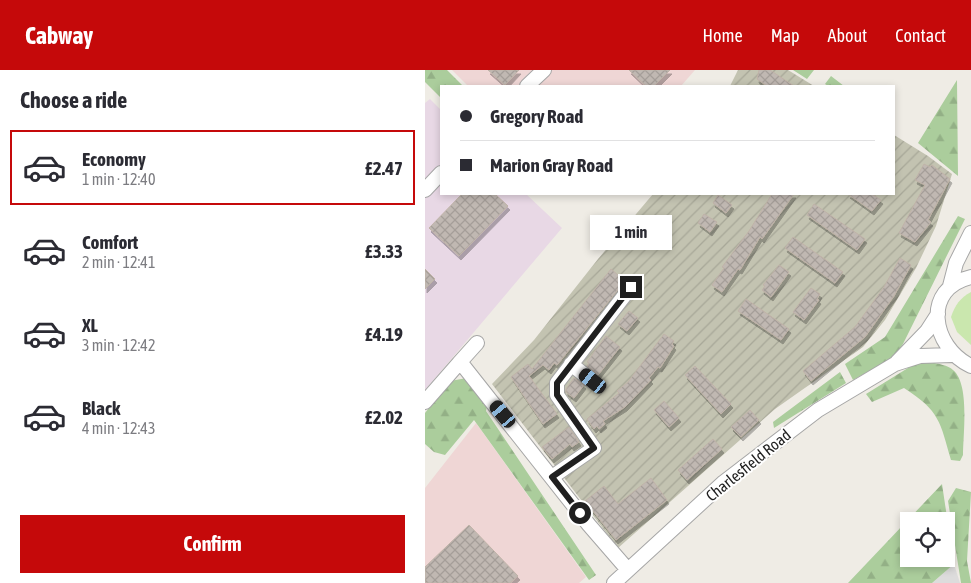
<!DOCTYPE html>
<meta charset="utf-8">
<style>
:root{--surface:#fff;--page:#f2f2f3;--text:#2b2b33;--muted:#7c7c81;--line:#e1e1e2;--accent:#c5090a}
body{margin:0;font-family:"Asap Condensed",sans-serif;background:var(--page);color:var(--text);height:100vh;display:flex;flex-direction:column;font-size:19px;white-space:nowrap}
*{box-sizing:border-box;margin:0}
p{font-size:16px;color:var(--muted)}
.icon{flex:none;width:28px;height:28px;fill:none;stroke:currentColor;stroke-width:2;stroke-linecap:round;stroke-linejoin:round}
.map{position:relative;flex:1;overflow:hidden}
.side{display:flex;flex-direction:column;background:var(--surface);width:425px}
.side>*{flex:none}
.guide{position:absolute;left:15px;top:15px;width:455px;height:110px;border-radius:0px;box-shadow:0 2px 8px #0003;display:grid;align-content:center;height:110px;padding:0 20px;background:var(--surface)}
.tools{position:absolute;left:475px;top:442px;display:grid;gap:10px}
.tools a{display:grid;place-items:center;width:55px;height:55px;border-radius:0px;background:var(--surface);box-shadow:0 2px 8px #0003;font-size:25px}
.end{position:absolute;width:22px;height:22px;margin:-11px;border:6px solid #1f1f1f;background:#fff;box-shadow:0 0 0 2px #fff}
.from{border-radius:50%}
.bubble{position:absolute;height:35px;border-radius:0px;background:var(--surface);box-shadow:0 2px 8px #0003;font-size:16px;font-weight:700;line-height:35px;text-align:center}
.car{position:absolute;width:15px;height:30px;margin:-15px -8px;border-radius:6px;box-shadow:0 0 4px 1px #0007;background:linear-gradient(#222 24%,#8ab4d8 0 40%,#222 0 76%,#8ab4d8 0 86%,#222 0)}
.guide b{display:flex;align-items:center;gap:18px;height:48px;font-size:19px}
.guide b+b{border-top:1px solid var(--line)}
.guide i{width:12px;height:12px;background:var(--text)}
ul{padding:0;list-style:none}
li{display:flex;align-items:center;gap:15px;height:75px;margin:0 10px 8px;padding:0 10px;border:2px solid transparent;border-radius:0px}
li div{flex:1}
li b{display:block;font-size:19px}
li em{font-style:normal;font-weight:700}
li.on{border-color:var(--accent)}
li>.icon{width:45px;height:45px;stroke-width:1.5}
h2{padding:0 20px;font-size:22px;line-height:60px}
.primary-button{display:flex;gap:10px;margin-top:auto;padding:10px 20px}
.primary-button a{flex:1;height:58px;border-radius:0px;background:var(--accent);color:#fff;font-size:20px;font-weight:700;line-height:58px;text-align:center}
header{display:flex;align-items:center;gap:30px;box-sizing:border-box;height:70px;padding:0 25px;background:var(--accent);color:#fff}
header strong{font-size:24px}
nav{display:flex;gap:28px;margin-inline-start:auto;font-size:18px}
main{display:flex;flex:1;min-height:0}
.map>svg:first-child{display:block}
.residential{fill:#dddcdc}
.commercial{fill:#efd6d5}
.industrial{fill:#e8d8e5}
.construction{fill:url(#construction-furrows)}
.grass{fill:#cae7ae}
.forest{fill:url(#forest-firs);fill-rule:evenodd}
.building{fill:url(#building-cross-hatch);stroke:#c0b3a8;filter:url(#shadow)}
.lines{fill:none;stroke-linecap:round;stroke-linejoin:round}
.minor-casing{stroke:#a6a6a6;stroke-width:16}
.minor{stroke:#fff;stroke-width:14}
.route{stroke:#1f1f1f;stroke-width:6}
.labels{text-anchor:middle;dominant-baseline:central;stroke-width:4;stroke-linejoin:round;paint-order:stroke}
.street-label{font-size:16px;fill:#1f1f1f;stroke:#fff}
</style>
<header>
<strong>Cabway</strong>
<nav><a>Home</a><a>Map</a><a>About</a><a>Contact</a></nav>
</header>
<main>
<section class="side">
<h2>Choose a ride</h2>
<ul>
<li class="on"><svg class="icon" aria-label="car" viewBox="0 0 24 24"><path d="M5 17H2v-5l4-1 3-4h7l3 4 3 1v5h-3M9 17h6M6 11h13"/><circle cx="7" cy="17" r="2"/><circle cx="17" cy="17" r="2"/></svg><div><b>Economy</b><p>1 min · 12:40</p></div><em>£2.47</em></li>
<li><svg class="icon" aria-label="car" viewBox="0 0 24 24"><path d="M5 17H2v-5l4-1 3-4h7l3 4 3 1v5h-3M9 17h6M6 11h13"/><circle cx="7" cy="17" r="2"/><circle cx="17" cy="17" r="2"/></svg><div><b>Comfort</b><p>2 min · 12:41</p></div><em>£3.33</em></li>
<li><svg class="icon" aria-label="car" viewBox="0 0 24 24"><path d="M5 17H2v-5l4-1 3-4h7l3 4 3 1v5h-3M9 17h6M6 11h13"/><circle cx="7" cy="17" r="2"/><circle cx="17" cy="17" r="2"/></svg><div><b>XL</b><p>3 min · 12:42</p></div><em>£4.19</em></li>
<li><svg class="icon" aria-label="car" viewBox="0 0 24 24"><path d="M5 17H2v-5l4-1 3-4h7l3 4 3 1v5h-3M9 17h6M6 11h13"/><circle cx="7" cy="17" r="2"/><circle cx="17" cy="17" r="2"/></svg><div><b>Black</b><p>4 min · 12:43</p></div><em>£2.02</em></li>
</ul>
<div class="primary-button"><a>Confirm</a></div>
</section>
<div class="map">
<svg width="546" height="513" viewBox="0 0 546 513">
<defs>
<pattern id="construction-furrows" width="10" height="10" patternUnits="userSpaceOnUse" patternTransform="scale(1.25)"><rect width="10" height="10" fill="#c3c3b1"/><path d="M-1 1l2-2M0 10L10 0M9 11l2-2" fill="none" stroke="#a7a798"/></pattern>
<pattern id="forest-firs" width="22" height="20" patternUnits="userSpaceOnUse" patternTransform="scale(1.25)"><rect width="22" height="20" fill="#abcd9c"/><path d="M5 1l3.5 6h-7zM16 11l3.5 6h-7z" fill="#93b086"/></pattern>
<pattern id="building-cross-hatch" width="8" height="8" patternUnits="userSpaceOnUse" patternTransform="scale(1.25)"><rect width="8" height="8" fill="#c0b8b2"/><path d="M0 0l8 8M0 8l8-8" fill="none" stroke="#a59e99"/></pattern>
<filter id="shadow"><feDropShadow dx="2" dy="4" stdDeviation="0" flood-color="#0004"/></filter>
</defs>
<rect width="100%" height="100%" fill="#efece5"/>
<!-- residential -->
<path class="residential" d="M529,494l6,19h-28z"/>
<!-- commercial -->
<path class="commercial" d="M27,0h243l-14,16h-213z
M51,353l110,154 -7,6h-154v-95z"/>
<!-- industrial -->
<path class="industrial" d="M5,29l11,11v84h85l36,34 -137,162v-287z"/>
<!-- construction -->
<path class="construction" d="M313,0h50l26,16h-84z
M469,65l34,21 24,18 -16,52 -20,42 -31,52 -22,27 -88,62 -157,139 -126,-164 42,-44 64,-81 55,-65h241z"/>
<!-- grass -->
<path class="grass" d="M546,222v53l-14,-13 -6,-15c4,-12 9,-19 20,-25z"/>
<!-- forest -->
<path class="forest" d="M0,0h22l16,16h-22v12l-16,-16z
M368,0h21l-7,9z
M406,6l13,10h-16l-3,-2z
M532,10l1,96 -40,-33z
M533,146l7,3 -62,125 -9,13 -41,23 -8,-16 40,-27z
M506,292c7,2 17,3 22,8 17,14 10,64 10,85l-3,6 -9,-1c-11,-38 -11,-49 -47,-72l-32,14 -6,-8 50,-31z
M415,302l6,11 -72,45 -1,-6z
M42,308l22,19 -3,14 110,164 -7,5 -115,-160 -29,35 -11,-3 -9,-8v-31l25,-32z
M517,414l12,80 -22,19h-84zM484,451h37v38h-37z
M531,418l15,4 -4,69 4,22h-10l-13,-82z"/>
<!-- building -->
<path class="building" d="M63,0h31l-14,15z
M204,0h41l-16,16h-8z
M334,0h11l24,16h-27l-10,-7z
M499,94l6,3 2,-2 18,14 -22,41 3,2 -16,20 -16,-9 26,-48 -10,-5z
M37,124h33l13,12 -49,50 -30,-28z
M347,124h22l-32,45 -2,-2 -20,33 -2,-1 -16,23 -10,-7 12,-17 -2,-1 27,-36z
M423,124h24l9,6 -9,11z
M293,125l14,10 -6,8 -13,-10z
M389,134l51,35 -8,11 -50,-35z
M279,144l13,8 -7,10 -12,-9z
M368,167l50,35 -8,11 -50,-35z
M475,188l11,7 -17,31 -29,41 -54,44 -8,-10 52,-44 29,-40z
M354,195l10,7 -18,25 -9,-7 3,-4 -2,-1z
M0,199l10,10 -10,10z
M186,199l14,12 -68,84 -3,-2 -5,7 -6,-5 -14,11 28,38 -14,10 -32,-47 17,-13 4,5z
M386,218l9,6 -3,5 2,1 -15,20 -11,-8z
M321,229l43,30 -8,11 -43,-29z
M204,241l9,7 -11,13 -9,-7z
M239,264l10,7 -2,3 2,2 -14,22 -2,-1 -9,11 2,2 -26,27 -22,14 2,3 -6,5 -2,-3 -3,3 -7,-10 32,-26 -2,-2 11,-9z
M181,266l14,11 -22,28 -11,-9 2,-3 -2,-1z
M270,296l36,38 -10,10 -36,-39z
M149,308l10,7 -10,13 -8,-6v-3z
M239,331l15,17 -10,9 -15,-17z
M325,340l9,10 -18,17 -10,-10z
M144,357l10,15 -7,5 -2,-3 -18,15 -10,-12z
M288,369l9,10 -35,31 -9,-10z
M226,408l16,22 -51,40 -31,-39 19,-15 14,18z
M44,455l49,51 -8,7h-85v-16z"/>
<g class="lines">
<!-- minor casing -->
<g class="minor-casing">
<path id="minor" d="M102,16l17,-16
M0,120l16,-17
M546,207c-49,11 -40,70 0,89
M525,216l6,-23 15,-30
M472,292l30,-31 11,-17
M34,293l18,-20
M146,294l21,17
M0,332l34,-39 6,5 124,157 39,45
M127,407l42,-29 -37,-53v-12l74,-96
M189,513l110,-101 94,-72 77,-46 25,-8 32,-1"/>
</g>
<!-- minor -->
<use href="#minor" class="minor"/>
</g>
<g class="lines">
<!-- route -->
<path class="route" d="M155,443l-28,-36 42,-29 -37,-53v-12l74,-96"/>
</g>
<g class="labels">
<!-- street labels -->
<g class="street-label">
<text transform="translate(323 395) rotate(-39)">Charlesfield Road</text>
</g>
</g>
</svg>
<div class="tools">
<a><svg class="icon" aria-label="locate" viewBox="0 0 24 24"><circle cx="12" cy="12" r="6"/><path d="M12 2v4M12 18v4M2 12h4M18 12h4"/></svg></a>
</div>
<i class="end from" style="left:155px;top:443px"></i>
<i class="end" style="left:206px;top:217px"></i>
<div class="bubble" style="left:165px;top:145px;width:82px">1 min</div>
<i class="car" style="left:168px;top:311px;rotate:308deg"></i>
<i class="car" style="left:78px;top:344px;rotate:320deg"></i>
<div class="guide">
<b><i class="from"></i>Gregory Road</b>
<b><i></i>Marion Gray Road</b>
</div>
</div>
</main>
